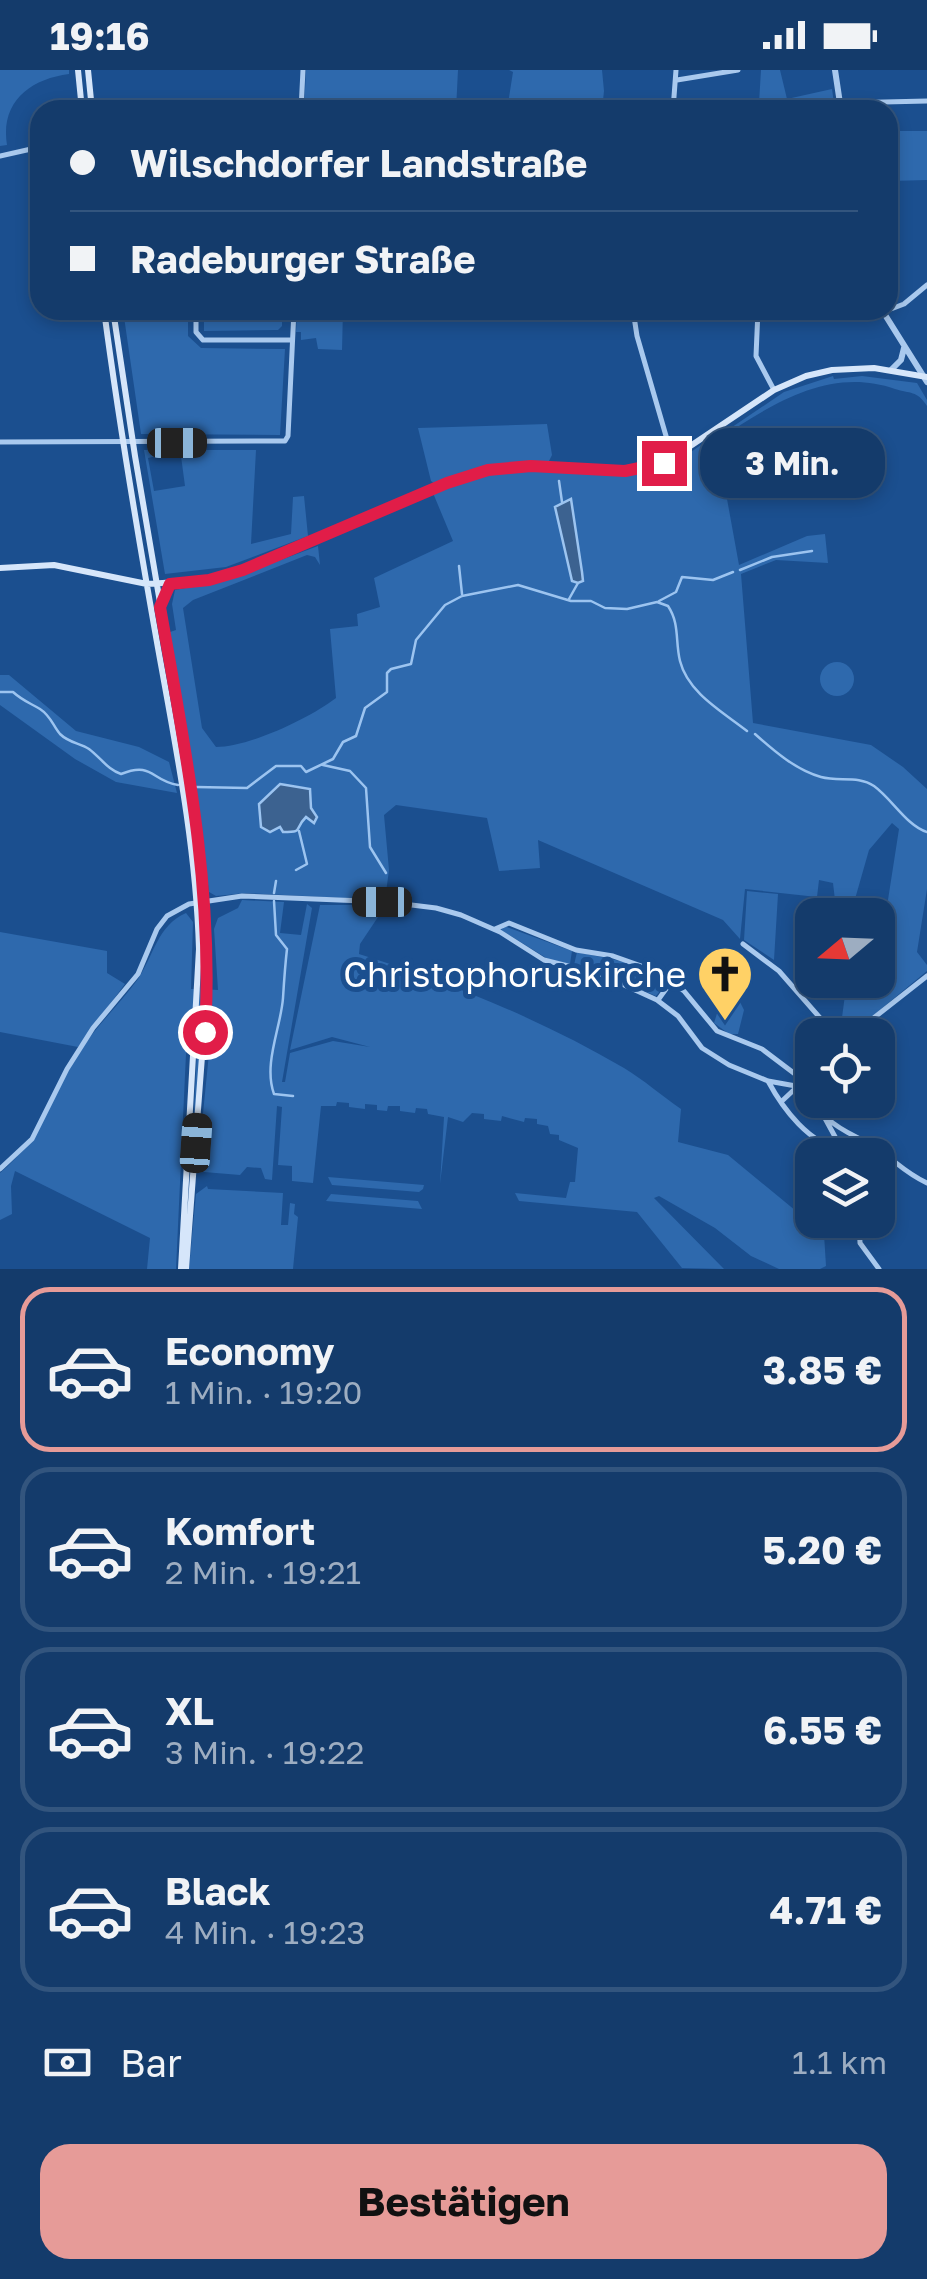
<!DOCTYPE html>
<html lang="de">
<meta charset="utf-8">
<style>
:root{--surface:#143b6b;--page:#214673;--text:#f1f3f6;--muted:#9dadc1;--line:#33557e;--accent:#e69b98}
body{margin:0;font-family:"Golos Text",sans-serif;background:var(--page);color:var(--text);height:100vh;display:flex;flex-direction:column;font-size:38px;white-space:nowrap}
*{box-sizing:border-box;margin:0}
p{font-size:32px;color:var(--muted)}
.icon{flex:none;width:55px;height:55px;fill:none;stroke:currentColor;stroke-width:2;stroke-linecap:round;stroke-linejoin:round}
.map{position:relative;height:1199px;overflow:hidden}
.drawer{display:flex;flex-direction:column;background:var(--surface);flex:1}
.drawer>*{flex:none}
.top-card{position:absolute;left:30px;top:30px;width:868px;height:220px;border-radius:30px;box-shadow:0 5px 15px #0003,0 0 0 2px var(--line);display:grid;align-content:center;height:220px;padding:0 40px;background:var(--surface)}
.needle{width:65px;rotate:251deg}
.buttons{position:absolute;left:795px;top:828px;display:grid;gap:20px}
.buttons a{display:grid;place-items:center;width:100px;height:100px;border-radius:20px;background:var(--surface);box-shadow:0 5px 15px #0003,0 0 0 2px var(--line);font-size:50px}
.end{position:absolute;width:45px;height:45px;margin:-22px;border:12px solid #e11d48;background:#fff;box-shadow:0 0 0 5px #fff}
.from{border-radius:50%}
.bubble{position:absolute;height:70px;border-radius:30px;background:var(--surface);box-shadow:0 5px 15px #0003,0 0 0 2px var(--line);font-size:32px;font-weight:700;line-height:70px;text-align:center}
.car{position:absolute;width:30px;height:60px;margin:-30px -15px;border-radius:12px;box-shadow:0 0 8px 2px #0007;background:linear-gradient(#222 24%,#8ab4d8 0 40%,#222 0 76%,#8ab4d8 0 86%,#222 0)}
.top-card b{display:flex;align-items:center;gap:35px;height:95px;font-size:38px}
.top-card b+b{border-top:2px solid var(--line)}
.top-card i{width:25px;height:25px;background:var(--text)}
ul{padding:18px 0 0;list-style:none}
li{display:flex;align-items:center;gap:30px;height:165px;margin:0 20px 15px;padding:0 20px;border:5px solid var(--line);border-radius:30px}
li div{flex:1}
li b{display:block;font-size:38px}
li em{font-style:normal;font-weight:700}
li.on{border-color:var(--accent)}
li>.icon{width:90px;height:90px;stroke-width:1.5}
.pay{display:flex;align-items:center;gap:25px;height:110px;padding:0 40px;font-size:38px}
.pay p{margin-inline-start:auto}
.cta{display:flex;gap:20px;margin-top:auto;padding:20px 40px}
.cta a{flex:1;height:115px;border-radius:30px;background:var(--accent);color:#111;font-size:40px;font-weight:700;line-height:115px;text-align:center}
.status{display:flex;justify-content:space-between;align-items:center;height:70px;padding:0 50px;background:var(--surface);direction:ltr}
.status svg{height:28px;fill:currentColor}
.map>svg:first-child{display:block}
.green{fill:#2e69ad;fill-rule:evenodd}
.water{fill:#3c6290;stroke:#9cc4f0;stroke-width:2.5}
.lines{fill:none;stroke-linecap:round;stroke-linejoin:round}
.stream{stroke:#9cc4f0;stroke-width:2.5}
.minor{stroke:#a9c9ee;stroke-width:5}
.tertiary{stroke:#a9c9ee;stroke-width:6}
.secondary{stroke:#d6e6fa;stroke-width:6}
.route{stroke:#e11d48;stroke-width:12}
.labels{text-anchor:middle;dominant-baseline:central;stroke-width:10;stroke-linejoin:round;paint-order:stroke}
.poi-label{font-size:35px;fill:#fff;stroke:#1b4f8f;text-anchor:end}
</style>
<div class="status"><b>19:16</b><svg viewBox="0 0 49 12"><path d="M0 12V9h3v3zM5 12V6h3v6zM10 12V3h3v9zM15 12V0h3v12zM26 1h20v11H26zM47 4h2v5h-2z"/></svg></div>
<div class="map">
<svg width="927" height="1199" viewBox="0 0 927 1199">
<rect width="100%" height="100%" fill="#1b4f8f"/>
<!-- green -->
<path class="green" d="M0,0h69v4c-39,5 -69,28 -62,71l-7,1z
M306,0h152l-2,40h-152z
M509,0h93l2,21 -2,19h-95l6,-38z
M761,0h19l7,29 45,-10 3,21h-94l18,-7z
M888,61h39v49l-37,1z
M123,240h65v26l13,12 84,1 -5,86 -139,-1z
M204,240h78v16l-4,4 -74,1z
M297,240h46l-1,40 -24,-1 -2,-11 -15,2v-8h-5z
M833,306l1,3 28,-3 55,7 10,17v6c-10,-16 -17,-12 -32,-17 -65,-23 -123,15 -176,50l-2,5 22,121 68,-29 18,-2 3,29 -52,-3 -35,14 12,149 118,22 32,22 24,22v100l-10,63 10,13v6l-64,53 -22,1 6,-45h31v-49l5,1 16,-103 -7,-6 -23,27 -14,49 -20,1 -2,-17 -14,-3 -2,17 -72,-8 -5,50 -17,-19 -185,-80 2,28 -41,3 -12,-53 -91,-13 -12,10 5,55 -4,30 -139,-7 -30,3 -7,-4 -13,-101 -25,-139 -1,-20 6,-2 -4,-26 3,-14 52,-10 91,-34 2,19 -5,-8 -8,-2 -114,45 -10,8 19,120 14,19c33,0 94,-29 120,-49l-6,-69 28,-3 -1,-12 23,-7 -6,-29 79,-37 -20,-48c37,-16 73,-25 113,-24 34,2 74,11 108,1 23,-7 41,-21 60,-34l2,2 68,-46zM280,714l28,4 4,34 -3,-6 -4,1 -5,7 -17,8 -3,-5 -10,4 -7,-4 -4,-23z
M547,354l5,31 -4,8 -61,4 -51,18 -5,-4 -13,-53z
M144,380h20l2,4 -18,4 6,33 31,-5 -4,-30h-7l3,-6h79l-5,94 40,-10 2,-37 11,-1 4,40 -82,31 -61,7z
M820 609a17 17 0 1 1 34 0a17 17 0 1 1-34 0Z
M0,605h9l67,56 63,16 30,15 8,31 -61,-11 -41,-23 -75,-54z
M747,821l31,3 -4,66 -30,-20z
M242,830l42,2 -4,31 21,2 6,-31 5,4 -30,174h3l5,-29 43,-12 37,6 -38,-10 -42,13 30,-145h66l-26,39 -1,10c90,28 183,66 265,114 20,12 38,28 57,41l-3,33 50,13 96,79 2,32 -6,3h-41l-28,-13 -36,-28 -56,-32 -5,2 70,71 -42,-1 -45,-56 -118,-11 -4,-8 51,5 4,-16h5l3,-34 -19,-8v-5l-9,-1 -2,-8 -11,-2v-5l-12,-1 -1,4 -22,-6 -1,5 -17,-2v-5l-12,-1 -9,9 -15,-5 -8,67 4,-67 -16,-3 -1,-5 -11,-1 -1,5 -15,-2v-5h-12l-1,5 -10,-1v-5l-12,-1v5l-16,-2v-4l-12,-1 -1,4h-15l-8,77 -21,-2v-15l-14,-1 4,-58 -5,-1 -5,74 -7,-1 -4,-11 -14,-1 -7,8 -36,-3 -6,-8 13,-131 -6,-1 -14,136 7,-136h-11l-11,237h-29l3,-31 -135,-67 -4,15 1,28 -12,6v-47c45,-38 50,-75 80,-122 17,-26 40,-47 58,-72 16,-24 19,-53 48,-66l7,9 -2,67h9l3,-69v69l15,1 -4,-61 4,-11 20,-10z
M504,856l68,25 -2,13 -22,-5 -47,-29z
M0,862l107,19v22l18,11 -47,63 -78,-15z
M577,882l48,10 42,20 -11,14 -67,-29 -15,-2z
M728,931l12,1 4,8 -6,24h-9l-15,-11 5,-16z
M328,1107l96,8 -1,4 -4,3 -87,-7z
M207,1116l1,3 75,4 -2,32h7l2,-22 5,1 -1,10 4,3 -5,52h-104l7,-75z
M331,1124l87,7 4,8 -96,-8z"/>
<!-- water -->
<path class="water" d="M571,429l11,73 1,9 -5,2 -6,-2 -17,-74z
M280,714l30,5 1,19 6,9 -3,6 -8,-6c-13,13 -1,15 -23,15l-3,-5 -10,5 -9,-5 -2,-23z"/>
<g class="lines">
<!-- stream -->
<path class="stream" d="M559,411l3,21
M459,496l3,28
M740,500l32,-13 40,-6
M569,529l9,-16
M659,531l17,-9 6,-15 31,3 20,-8
M0,622h13c10,9 17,11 27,17 11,7 13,17 20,25 9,9 20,9 29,15 12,9 19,21 32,25 32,-13 30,7 57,11
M755,664c19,17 41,36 66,43 18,5 37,-2 53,9 18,13 33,40 53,46
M323,695l27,6 16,17 4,59 16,26
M196,717l51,1 29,-22h25l5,6 27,-13 10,-17 13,-6 9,-28 22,-16v-19l4,-4 20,-5 5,-24 29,-35 17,-9 56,-11 53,16h20l14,7 22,1 30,-7 11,4c12,18 7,35 12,55 8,32 43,51 67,70
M296,800l11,-6 -8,-33
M274,823l2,-12
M274,831l2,34 11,14c-2,17 -3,33 -4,49 -2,29 -20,66 -9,96l19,2"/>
<!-- minor -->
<path class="minor" d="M677,10l61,-10
M841,33l86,-2
M301,40l2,-40
M673,40l3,-40
M0,86l40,-9
M196,240v22l7,8h89
M633,240l4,26 36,124
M758,240l-2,46 18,34
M883,242l21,-8 23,-19
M0,372l285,-1 3,-5 6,-126
M495,859l14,-6 67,27 37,6 34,12 37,23 33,40 45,18 41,31 9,16
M743,874l36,27 56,64
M658,930l13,-18
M834,961l11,-4 19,-1
M852,965l75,-59
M768,1011c15,28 42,64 74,68
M815,1030l30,55
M782,1031l16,-15
M828,1049c13,12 28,17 43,26 22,13 32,27 56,38
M860,1085l7,-12
M0,1099l32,-30 35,-70 26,-41 45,-54 19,-45 10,-13 22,-12 53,-8 145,6 49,6 25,7 39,17 44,28 56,14 57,26 21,16 24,32 27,17 39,16 39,7
M859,1150l1,23 19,26"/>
<!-- tertiary -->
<path class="tertiary" d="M835,0l6,40
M882,240l45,72
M891,300l10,-10 3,-12"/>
<!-- secondary -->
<path class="secondary" d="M78,0l4,40
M88,0l4,40
M104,240c15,113 34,226 54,338 18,100 38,199 41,301l-18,320
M113,240l22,146 58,340 12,105 2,89 -21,279
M0,498l54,-3 93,19 62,-4 70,-23 168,-74 41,-13 43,-4 94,5 40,-8 109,-73 32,-14 26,-6 42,-2 53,9"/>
</g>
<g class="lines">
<!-- route -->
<path class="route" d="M205,962c9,-144 -20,-284 -45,-425l10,-23 39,-4 34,-10 204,-87 41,-13 43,-4 94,5 39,-8"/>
</g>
<!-- icons -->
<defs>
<g id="church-pin" transform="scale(2.875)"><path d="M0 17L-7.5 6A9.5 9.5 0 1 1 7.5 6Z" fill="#ffd166" stroke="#1b4f8f"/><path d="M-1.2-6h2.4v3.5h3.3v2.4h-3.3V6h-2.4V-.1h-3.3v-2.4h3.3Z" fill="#111"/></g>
</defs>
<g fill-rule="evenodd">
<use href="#church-pin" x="725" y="904"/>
</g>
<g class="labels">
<!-- poi labels -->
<g class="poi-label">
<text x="686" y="904">Christophoruskirche</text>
</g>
</g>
</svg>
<div class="buttons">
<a><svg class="needle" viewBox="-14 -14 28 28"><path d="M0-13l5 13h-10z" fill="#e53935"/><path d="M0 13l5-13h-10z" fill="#9dadc1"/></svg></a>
<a><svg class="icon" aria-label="locate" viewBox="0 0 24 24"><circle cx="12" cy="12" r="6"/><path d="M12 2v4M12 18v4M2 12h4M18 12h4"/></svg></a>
<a><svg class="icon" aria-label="layers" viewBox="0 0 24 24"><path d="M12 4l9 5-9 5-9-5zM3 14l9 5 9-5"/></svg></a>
</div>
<i class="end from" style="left:205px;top:962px"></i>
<i class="end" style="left:664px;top:393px"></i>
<div class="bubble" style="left:700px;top:358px;width:185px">3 Min.</div>
<i class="car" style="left:177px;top:373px;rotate:90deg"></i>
<i class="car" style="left:382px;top:832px;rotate:270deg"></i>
<i class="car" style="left:196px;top:1073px;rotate:4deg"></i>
<div class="top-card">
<b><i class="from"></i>Wilschdorfer Landstraße</b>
<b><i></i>Radeburger Straße</b>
</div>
</div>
<section class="drawer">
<ul>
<li class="on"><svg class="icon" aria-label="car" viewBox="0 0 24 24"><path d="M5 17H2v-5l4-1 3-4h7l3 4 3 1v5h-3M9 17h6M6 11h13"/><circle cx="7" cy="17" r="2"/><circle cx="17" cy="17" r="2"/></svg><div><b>Economy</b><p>1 Min. · 19:20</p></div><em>3.85 €</em></li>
<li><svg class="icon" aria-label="car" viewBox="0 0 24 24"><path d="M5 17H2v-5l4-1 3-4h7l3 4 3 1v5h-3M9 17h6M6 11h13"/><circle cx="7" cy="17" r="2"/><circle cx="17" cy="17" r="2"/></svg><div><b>Komfort</b><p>2 Min. · 19:21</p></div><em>5.20 €</em></li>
<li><svg class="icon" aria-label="car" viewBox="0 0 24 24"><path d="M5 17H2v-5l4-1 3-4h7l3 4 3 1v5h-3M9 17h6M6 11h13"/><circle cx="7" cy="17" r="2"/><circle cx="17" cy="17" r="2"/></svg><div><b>XL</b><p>3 Min. · 19:22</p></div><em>6.55 €</em></li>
<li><svg class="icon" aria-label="car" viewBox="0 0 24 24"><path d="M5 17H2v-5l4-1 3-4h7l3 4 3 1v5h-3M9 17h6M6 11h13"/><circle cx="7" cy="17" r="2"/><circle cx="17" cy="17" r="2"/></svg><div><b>Black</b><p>4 Min. · 19:23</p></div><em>4.71 €</em></li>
</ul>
<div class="pay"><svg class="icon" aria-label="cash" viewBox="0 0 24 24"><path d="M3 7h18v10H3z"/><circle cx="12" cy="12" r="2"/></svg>Bar<p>1.1 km</p></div>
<div class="cta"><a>Bestätigen</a></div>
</section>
